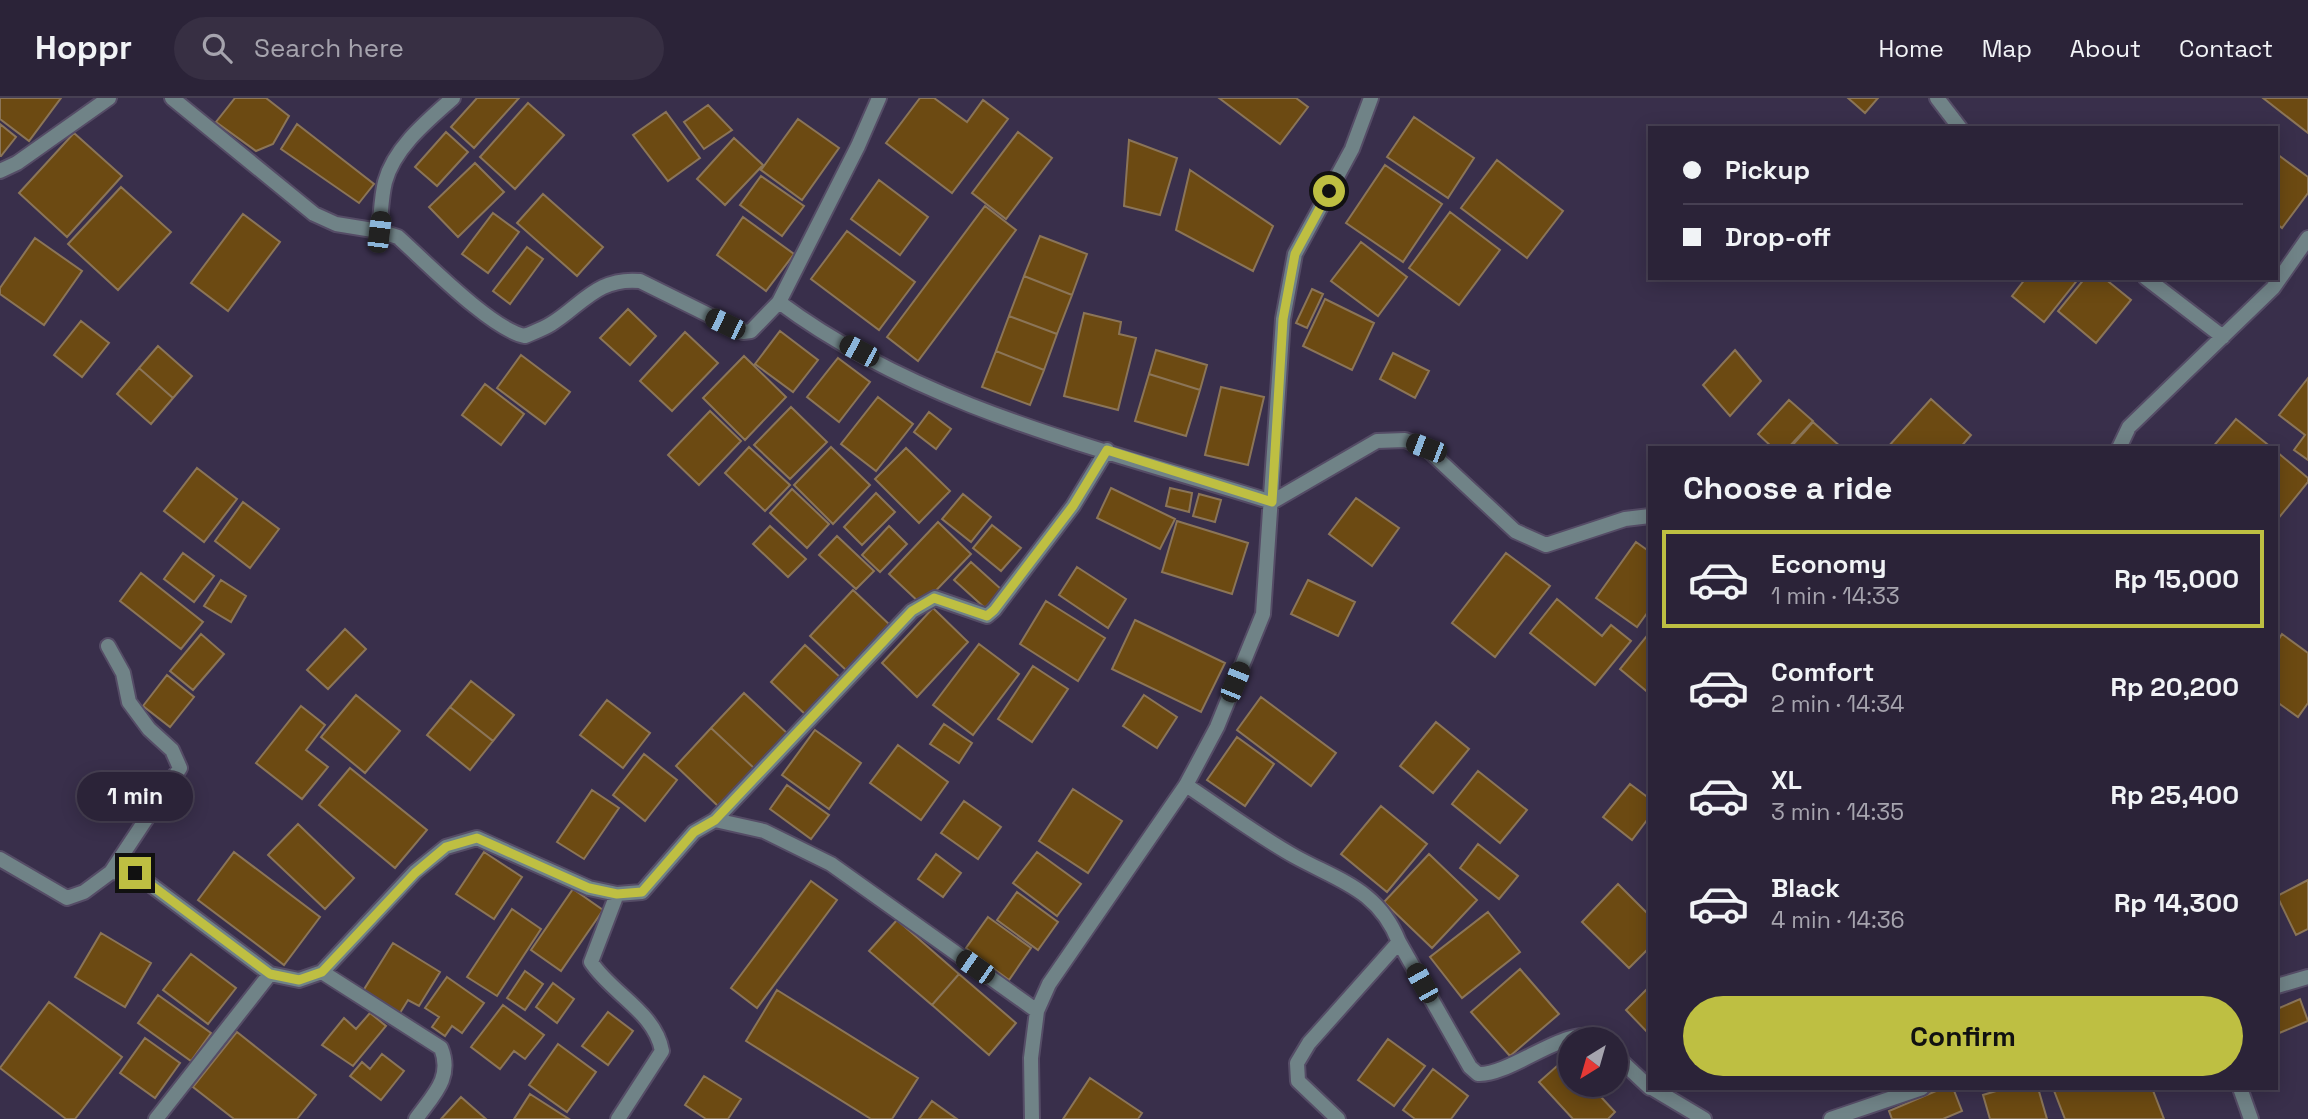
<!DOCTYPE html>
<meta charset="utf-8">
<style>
:root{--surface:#2b2338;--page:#372f43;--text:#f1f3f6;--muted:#a6a4ae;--line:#474053;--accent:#bebf42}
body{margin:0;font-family:"Space Grotesk",sans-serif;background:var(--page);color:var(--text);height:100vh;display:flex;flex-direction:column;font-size:26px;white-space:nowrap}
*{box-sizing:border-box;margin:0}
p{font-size:23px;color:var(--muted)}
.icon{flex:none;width:38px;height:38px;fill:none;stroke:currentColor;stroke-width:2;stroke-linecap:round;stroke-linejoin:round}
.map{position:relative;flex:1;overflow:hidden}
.sheet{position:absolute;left:1648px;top:348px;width:630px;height:644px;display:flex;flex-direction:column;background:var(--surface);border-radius:0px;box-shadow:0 4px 18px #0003,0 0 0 2px var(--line)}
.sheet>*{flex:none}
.hud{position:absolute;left:1648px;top:28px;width:630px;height:154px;border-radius:0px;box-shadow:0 4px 18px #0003,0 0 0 2px var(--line);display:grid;align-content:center;height:154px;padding:0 35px;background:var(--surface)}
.needle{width:46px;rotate:217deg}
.controls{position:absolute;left:1558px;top:929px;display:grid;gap:14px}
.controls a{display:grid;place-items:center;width:70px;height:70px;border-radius:50%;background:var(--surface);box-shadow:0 4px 18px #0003,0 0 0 2px var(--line);font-size:35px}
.end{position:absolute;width:32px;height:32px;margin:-16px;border:9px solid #bebf42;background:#111;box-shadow:0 0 0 4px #111}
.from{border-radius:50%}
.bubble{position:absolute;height:49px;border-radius:24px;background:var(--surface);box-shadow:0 4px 18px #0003,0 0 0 2px var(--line);font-size:23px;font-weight:600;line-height:49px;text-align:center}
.car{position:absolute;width:21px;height:42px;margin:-21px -10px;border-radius:9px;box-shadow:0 0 5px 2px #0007;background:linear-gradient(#222 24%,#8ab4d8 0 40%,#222 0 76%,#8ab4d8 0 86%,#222 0)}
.hud b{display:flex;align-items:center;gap:24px;height:66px;font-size:26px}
.hud b+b{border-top:2px solid var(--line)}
.hud i{width:18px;height:18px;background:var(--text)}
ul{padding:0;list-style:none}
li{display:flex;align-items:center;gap:21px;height:98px;margin:0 14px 10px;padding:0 21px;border:4px solid transparent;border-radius:0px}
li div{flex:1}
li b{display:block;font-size:26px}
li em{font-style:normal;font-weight:600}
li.current{border-color:var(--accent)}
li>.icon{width:63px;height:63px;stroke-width:1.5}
h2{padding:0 35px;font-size:32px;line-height:84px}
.cta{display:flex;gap:14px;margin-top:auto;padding:14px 35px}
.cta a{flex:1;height:80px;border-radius:42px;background:var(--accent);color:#111;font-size:28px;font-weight:600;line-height:80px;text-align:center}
header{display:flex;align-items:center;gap:42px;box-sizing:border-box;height:98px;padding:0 35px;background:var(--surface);border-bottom:2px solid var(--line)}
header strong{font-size:33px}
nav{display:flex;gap:38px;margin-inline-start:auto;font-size:24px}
.search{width:490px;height:63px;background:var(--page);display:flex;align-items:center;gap:18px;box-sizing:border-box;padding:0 24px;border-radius:38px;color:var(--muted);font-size:26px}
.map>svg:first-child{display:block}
.building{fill:#6c4a12;stroke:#8b7558;stroke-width:2}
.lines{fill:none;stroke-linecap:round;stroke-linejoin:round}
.minor-casing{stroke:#554c66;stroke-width:18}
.minor{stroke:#708387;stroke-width:14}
.route{stroke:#bebf42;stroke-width:9}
</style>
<header>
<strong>Hoppr</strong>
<div class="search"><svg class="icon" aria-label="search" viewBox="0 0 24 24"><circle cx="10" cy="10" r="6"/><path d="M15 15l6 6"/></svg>Search here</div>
<nav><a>Home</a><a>Map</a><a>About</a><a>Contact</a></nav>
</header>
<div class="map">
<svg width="2308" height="1021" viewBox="0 0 2308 1021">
<rect width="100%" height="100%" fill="#392f4b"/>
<!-- building -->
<path class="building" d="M0,0h61l-32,43 -29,-22z
M235,0h31l23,18 -16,28 -17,7 -40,-29z
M477,0h42l-45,50 -23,-21z
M920,0h14l33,24 16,-22 25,19 -56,74 -66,-50z
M1219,0h77l12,9 -28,37z
M1848,0h30l-13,15z
M2263,0h45v35z
M528,5l36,32 -49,54 -35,-32z
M708,7l24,25 -28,19 -20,-27z
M666,14l34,46 -32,23 -35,-46z
M1414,19l60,41 -26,40 -61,-41z
M798,21l41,29 -37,52 -41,-30z
M0,26l16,13 -15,19h-1z
M297,26l77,60 -15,19 -78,-54z
M446,34l22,20 -31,34 -22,-19z
M1018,34l34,26 -46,61 -34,-26z
M74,35l48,43 -55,61 -48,-44z
M734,40l29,27 -38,40 -28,-26z
M1129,42l48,18 -17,57 -36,-9z
M2277,56l31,23v16l-26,35 -5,-4z
M1497,62l66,51 -36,47 -66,-50z
M475,65l29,29 -46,45 -29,-30z
M1385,67l57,39 -39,58 -57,-39z
M1190,72l83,56 -20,45 -77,-41z
M761,78l43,30 -22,30 -42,-31z
M879,82l49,37 -28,38 -49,-36z
M121,89l50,45 -53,58 -50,-46z
M543,96l60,53 -26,29 -60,-53z
M985,108l31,24 -98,131 -31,-24z
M1450,114l50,38 -41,55 -50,-37z
M493,115l26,19 -31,41 -26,-19z
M243,116l37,28 -52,69 -37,-28z
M743,119l51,37 -28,37 -49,-36z
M847,133l68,51 -36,48 -68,-51z
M1040,138l47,18 -15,41 -48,-19z
M35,140l47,33 -38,54 -44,-31v-6z
M1361,144l46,35 -29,39 -47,-35z
M527,149l16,12 -33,45 -17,-13z
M1024,178l48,19 -15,39 -48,-18z
M2026,180h53l-35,44 -32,-26z
M2085,180h19l27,22 -35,43 -38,-32z
M1312,191l11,5 -16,34 -11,-5z
M1325,201l49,24 -22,47 -49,-24z
M628,211l28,27 -26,29 -30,-27z
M1084,215l37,9 -2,12 17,4 -18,72 -54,-14z
M1009,218l48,18 -13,36 -48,-19z
M81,223l28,22 -27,34 -28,-22z
M780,233l38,29 -25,32 -38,-28z
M685,234l33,31 -46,48 -32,-30z
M158,248l34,30 -19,22 -34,-30z
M1156,252l51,15 -7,25 -51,-16z
M1735,252l26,31 -31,35 -27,-31z
M996,253l48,19 -14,35 -48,-18z
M1393,255l36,18 -14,27 -35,-19z
M521,257l49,37 -25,32 -48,-36z
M744,258l42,41 -41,43 -42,-42z
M838,260l32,24 -31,40 -32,-25z
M139,270l34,30 -22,26 -34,-30z
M1149,276l51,16 -14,46 -51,-15z
M2308,280v82l-14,-10 11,-15 -26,-20z
M485,286l39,30 -23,31 -39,-30z
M1221,289l43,10 -16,68 -43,-10z
M878,299l35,27 -37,47 -35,-27z
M1931,301l40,36 -11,13h-73z
M1789,302l24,21 -25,27h-15l-15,-14z
M791,309l36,35 -37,37 -36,-34z
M710,313l31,30 -42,44 -31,-30z
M929,314l22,17 -15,20 -22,-17z
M2236,321l36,29h-60z
M1813,324l29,26h-52z
M749,349l41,38 -25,26 -40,-38z
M831,349l39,38 -37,39 -39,-39z
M906,350l44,43 -31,32 -44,-44z
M2277,354l31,26v4l-31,38z
M197,370l40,31 -33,43 -40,-31z
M1111,390l64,31 -15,30 -63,-31z
M1170,390l22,5 -3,19 -23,-6z
M792,391l37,35 -22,24 -37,-35z
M876,395l19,19 -33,33 -18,-18z
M963,396l28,23 -20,25 -29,-23z
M1199,396l22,6 -6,22 -22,-6z
M1356,400l43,30 -27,38 -43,-32z
M243,404l36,27 -29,39 -35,-27z
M1177,423l71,22 -16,51 -70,-22z
M938,424l33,32 -49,51 -33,-31z
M992,427l29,23 -20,23 -28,-23z
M770,428l36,33 -18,18 -35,-33z
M889,428l18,18 -27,28 -18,-17z
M837,438l37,35 -18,18 -37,-34z
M1636,444l14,10v57l-13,18 -41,-29z
M183,455l31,23 -20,26 -30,-23z
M1506,455l44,33 -55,71 -43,-34z
M971,464l31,28 -17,18 -31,-28z
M1077,469l49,32 -18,29 -49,-33z
M141,475l62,49 -22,27 -61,-48z
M221,482l25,16 -15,26 -27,-16z
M1308,482l47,22 -17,34 -47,-22z
M853,492l37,35 -43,46 -37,-35z
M1557,501l45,37 9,-11 20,16 -36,44 -65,-52z
M1046,503l59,37 -27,43 -58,-37z
M933,510l35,34 -51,55 -35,-34z
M1135,522l90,43 -24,49 -89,-43z
M345,531l21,20 -38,40 -21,-19z
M1650,534v62l-30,-25z
M201,536l23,20 -31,36 -23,-19z
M2282,536l26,19v50l-10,14 -21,-15v-60z
M979,546l40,30 -46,61 -40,-30z
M805,547l36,33 -34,38 -36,-34z
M1033,568l35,23 -36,53 -34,-23z
M167,577l27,22 -24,30 -27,-21z
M471,583l43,34 -21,26 -43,-34z
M744,595l44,41 -33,35 -44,-41z
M356,597l44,36 -35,42 -44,-36z
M1144,597l33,22 -20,31 -34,-22z
M1261,599l75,56 -25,33 -74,-56z
M607,602l43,33 -27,35 -43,-33z
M301,608l24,19 -19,25 22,17 -26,32 -46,-36z
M450,609l43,34 -23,29 -43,-35z
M1436,624l33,27 -36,44 -33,-27z
M944,626l28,19 -13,20 -29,-19z
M711,630l44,41 -36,38 -43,-41z
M815,632l46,33 -32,46 -47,-34z
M1237,639l37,27 -29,42 -38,-26z
M898,647l50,37 -27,38 -51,-37z
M644,656l33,26 -32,41 -32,-26z
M350,670l77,62 -32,38 -76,-63z
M1478,673l49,39 -27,33 -48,-39z
M1630,686l20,15v17l-18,24 -29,-23z
M787,687l42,30 -18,24 -41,-30z
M1073,691l49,32 -34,52 -49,-32z
M592,692l27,18 -35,51 -27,-17z
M964,703l37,26 -23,32 -37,-26z
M1381,708l46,38 -40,48 -46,-38z
M298,726l56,54 -29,31 -57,-54z
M1478,746l40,32 -19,23 -39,-31z
M234,754l86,65 -36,48 -86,-65z
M484,754l38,25 -28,42 -38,-25z
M1037,754l44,32 -24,32 -44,-33z
M936,756l25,19 -18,24 -25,-18z
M1429,756l48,46 -45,48 -48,-46z
M2308,782v49l-12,6 -19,-39z
M811,783l26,19 -80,108 -26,-20z
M1618,786l32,32v31l-21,21 -47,-46z
M573,791l30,21 -42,61 -30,-21z
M1017,794l41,30 -20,28 -41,-30z
M512,811l29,20 -44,67 -30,-19z
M1488,814l32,40 -58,46 -32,-41z
M988,819l43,31 -22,32 -43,-32z
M897,822l62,54 -27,31 -63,-54z
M101,835l50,30 -26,44 -50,-30z
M393,845l47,29 -21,34 -11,-6 -8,13 -37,-22z
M191,856l45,34 -28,36 -45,-34z
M1520,871l39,45 -49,42 -39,-44z
M525,873l18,13 -18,26 -18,-12z
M959,876l57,49 -27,32 -57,-50z
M447,879l37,26 -22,30 -10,-7 -7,10 -13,-9 7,-10 -14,-9z
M553,885l21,16 -17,24 -21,-16z
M1650,888v49l-24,-25z
M777,892l141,88 -26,41h-21l-125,-78z
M158,897l53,38 -20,28 -53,-38z
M2300,901l8,22 -31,13v-25z
M49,904l73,55 -47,62h-9l-66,-51z
M503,907l41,30 -19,24 -11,-8 -14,18 -29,-22z
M608,914l25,19 -25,34 -26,-19z
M370,915l16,13 -33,40 -31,-21 22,-27 12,11z
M237,934l79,63 -19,24h-63l-41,-32z
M145,940l35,25 -25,35 -35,-25z
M1388,941l37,27 -31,40 -36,-26z
M558,946l38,28 -29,40 -38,-27z
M382,956l22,17 -23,29 -31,-24 12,-14 8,7z
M1566,960l4,4v23h20l25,27 -7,7h-35l-34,-37z
M1433,971l35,27 -17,23h-36l-12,-9z
M704,978l37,23 -13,20h-22l-21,-14z
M1090,980l52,35 -4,6h-75z
M1943,990h10l9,23 -19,8h-51l-3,-8z
M2006,990h32l9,31h-57l-7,-24z
M2053,990h99l12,31h-99z
M530,996l39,25h-55z
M461,999l25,22h-45z
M932,1003l25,18h-38z"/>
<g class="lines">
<!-- minor casing -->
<g class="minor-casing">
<path id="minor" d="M172,0l142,116 22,10 43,7
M453,0c-26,23 -59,50 -68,84 -4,16 -4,34 -6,49l19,6c28,25 94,93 127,99 9,-4 18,-7 26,-12 31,-19 46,-47 89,-43l103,51 8,-1 28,-29 79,-156 21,-48
M1937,0l23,30
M0,73l17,-8 92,-65
M2146,180l77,59
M779,204c143,107 325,147 493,200l105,-61 28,-1 21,8 89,83 31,14 79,-26 25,-3
M2119,350l10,-21 144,-139 35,-50
M108,548l15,27 6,29 20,27 23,21 8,18 -69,104
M1186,687c36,24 71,50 108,71 45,25 84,33 105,86l-90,101 -12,20 1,18 40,38
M715,722l197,-209 23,-13 52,18 7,-6 79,-104 34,-56
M0,761l67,39 17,-6 27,-20 24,1 135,101 29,6 23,-8 93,-100 31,-25 31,-9 112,50 28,6 25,-2 52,-60 21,-12 49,11 67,33 206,147
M617,796l-26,68c21,32 64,50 71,89l-44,68
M1399,844l71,125 8,7c33,2 94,-53 119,-34
M322,874l119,76c12,30 -8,47 -25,71
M2277,888l31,-9
M1615,957l35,33
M1652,990l52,31
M2240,990l11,31
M156,1021l114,-145
M1032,1021l-1,-61 6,-47 12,-27 137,-199 31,-58 46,-113 20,-295 12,-65 57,-105 19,-51
M1831,1021l91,-31"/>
</g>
<!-- minor -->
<use href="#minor" class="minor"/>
</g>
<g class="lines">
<!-- route -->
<path class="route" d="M135,775l135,101 29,6 23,-8 93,-99 31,-26 31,-9 112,50 28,6 25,-2 52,-60 21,-12 197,-209 22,-13 53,18 7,-6 79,-104 34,-56 165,52 11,-183 12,-65 34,-63"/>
</g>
</svg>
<div class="controls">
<a><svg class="needle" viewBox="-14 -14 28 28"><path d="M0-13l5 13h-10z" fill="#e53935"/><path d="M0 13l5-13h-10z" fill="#a6a4ae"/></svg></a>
</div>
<i class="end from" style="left:1329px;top:93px"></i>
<i class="end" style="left:135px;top:775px"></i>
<div class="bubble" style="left:77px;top:674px;width:116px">1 min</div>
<i class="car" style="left:379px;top:134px;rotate:7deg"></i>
<i class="car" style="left:725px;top:226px;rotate:296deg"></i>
<i class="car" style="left:859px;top:253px;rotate:298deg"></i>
<i class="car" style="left:1426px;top:350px;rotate:291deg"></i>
<i class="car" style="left:1235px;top:584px;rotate:22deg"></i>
<i class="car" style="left:975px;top:869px;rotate:305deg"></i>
<i class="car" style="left:1422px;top:885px;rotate:331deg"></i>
<div class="hud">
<b><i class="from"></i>Pickup</b>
<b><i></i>Drop-off</b>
</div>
<section class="sheet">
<h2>Choose a ride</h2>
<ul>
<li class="current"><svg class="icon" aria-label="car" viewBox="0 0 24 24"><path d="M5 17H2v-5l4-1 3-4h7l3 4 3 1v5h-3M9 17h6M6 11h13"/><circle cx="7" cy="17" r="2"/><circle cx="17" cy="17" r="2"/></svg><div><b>Economy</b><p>1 min · 14:33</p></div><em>Rp 15,000</em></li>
<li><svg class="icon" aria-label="car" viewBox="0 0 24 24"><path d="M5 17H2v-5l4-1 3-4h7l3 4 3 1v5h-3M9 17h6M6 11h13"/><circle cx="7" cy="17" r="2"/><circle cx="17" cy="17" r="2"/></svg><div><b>Comfort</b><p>2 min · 14:34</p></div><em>Rp 20,200</em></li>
<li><svg class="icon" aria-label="car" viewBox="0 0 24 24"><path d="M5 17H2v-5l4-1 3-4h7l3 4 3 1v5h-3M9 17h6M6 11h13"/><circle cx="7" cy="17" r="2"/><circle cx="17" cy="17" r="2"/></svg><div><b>XL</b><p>3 min · 14:35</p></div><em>Rp 25,400</em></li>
<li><svg class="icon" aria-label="car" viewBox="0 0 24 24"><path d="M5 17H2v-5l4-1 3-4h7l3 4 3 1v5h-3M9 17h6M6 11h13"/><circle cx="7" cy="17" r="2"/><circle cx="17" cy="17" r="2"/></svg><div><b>Black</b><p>4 min · 14:36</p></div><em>Rp 14,300</em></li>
</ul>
<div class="cta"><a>Confirm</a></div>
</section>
</div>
